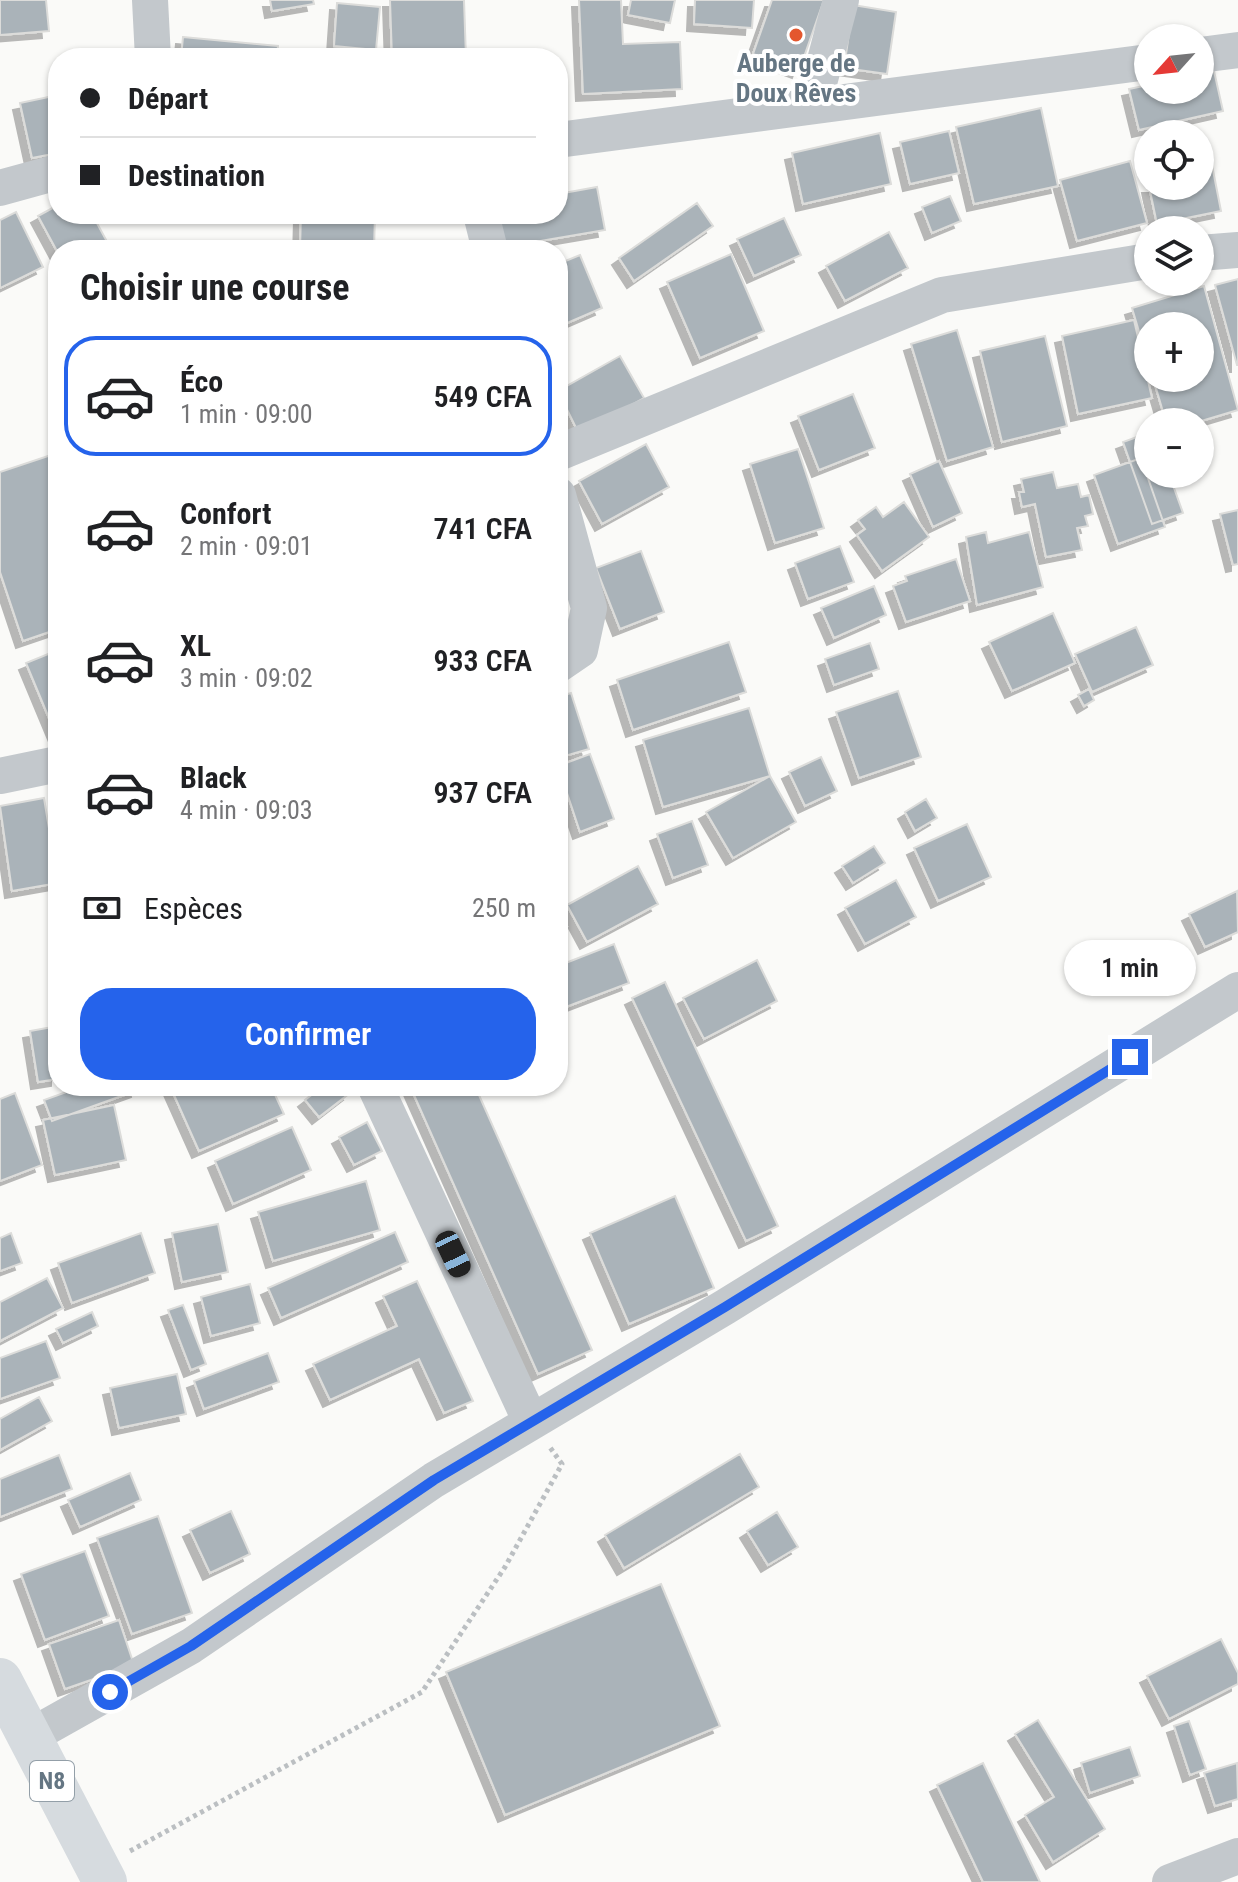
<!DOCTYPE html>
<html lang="fr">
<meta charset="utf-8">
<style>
:root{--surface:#fff;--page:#f2f2f2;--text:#202124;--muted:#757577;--line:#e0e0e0;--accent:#2563eb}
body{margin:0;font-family:"Roboto Condensed",sans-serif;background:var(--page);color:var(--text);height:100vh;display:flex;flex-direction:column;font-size:30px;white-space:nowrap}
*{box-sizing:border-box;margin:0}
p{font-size:26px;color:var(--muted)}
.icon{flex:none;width:44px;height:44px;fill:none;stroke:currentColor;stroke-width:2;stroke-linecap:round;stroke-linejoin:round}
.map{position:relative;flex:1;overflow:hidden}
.details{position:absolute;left:48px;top:240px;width:520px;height:856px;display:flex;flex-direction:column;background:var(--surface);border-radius:32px;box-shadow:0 2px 6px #0004}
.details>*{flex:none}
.guide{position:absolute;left:48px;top:48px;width:520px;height:176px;border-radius:32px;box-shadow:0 2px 6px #0004;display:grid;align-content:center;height:176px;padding:0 32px;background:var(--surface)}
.needle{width:52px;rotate:243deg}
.controls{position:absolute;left:1134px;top:24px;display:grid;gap:16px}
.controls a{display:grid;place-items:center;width:80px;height:80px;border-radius:50%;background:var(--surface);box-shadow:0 2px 6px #0004;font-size:40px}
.end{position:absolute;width:36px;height:36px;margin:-18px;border:10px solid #2563eb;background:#fff;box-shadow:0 0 0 4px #fff}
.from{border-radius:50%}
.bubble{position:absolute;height:56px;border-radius:28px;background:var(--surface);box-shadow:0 2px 6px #0004;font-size:26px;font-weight:600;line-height:56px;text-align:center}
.car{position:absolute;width:24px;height:48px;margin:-24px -12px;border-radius:10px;box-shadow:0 0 6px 2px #0007;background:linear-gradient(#222 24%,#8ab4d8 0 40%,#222 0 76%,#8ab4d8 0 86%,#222 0)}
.guide b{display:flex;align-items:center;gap:28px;height:76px;font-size:30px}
.guide b+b{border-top:2px solid var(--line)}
.guide i{width:20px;height:20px;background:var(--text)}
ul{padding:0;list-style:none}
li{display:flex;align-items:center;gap:24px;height:120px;margin:0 16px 12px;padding:0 16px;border:4px solid transparent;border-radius:32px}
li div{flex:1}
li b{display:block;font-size:30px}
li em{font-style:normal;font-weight:600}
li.on{border-color:var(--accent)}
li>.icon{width:72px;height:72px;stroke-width:1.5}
h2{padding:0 32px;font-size:36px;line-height:96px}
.pay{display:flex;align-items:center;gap:20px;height:88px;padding:0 32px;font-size:30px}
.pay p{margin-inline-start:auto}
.cta{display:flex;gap:16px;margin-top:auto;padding:16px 32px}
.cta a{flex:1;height:92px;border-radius:32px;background:var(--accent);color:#fff;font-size:32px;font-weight:600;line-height:92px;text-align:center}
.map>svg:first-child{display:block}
.building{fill:#aab3b9;stroke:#dcdcda;stroke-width:2;filter:url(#shadow)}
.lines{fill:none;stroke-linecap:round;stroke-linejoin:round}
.path{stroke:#bbbfc2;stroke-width:5;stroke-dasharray:4 4;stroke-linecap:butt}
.minor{stroke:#c3c8cc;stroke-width:36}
.trunk{stroke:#d6dbdf;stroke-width:44}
.route{stroke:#2563eb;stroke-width:10}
.poi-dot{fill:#e4572e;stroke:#fff;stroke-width:3}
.labels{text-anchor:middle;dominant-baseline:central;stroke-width:8;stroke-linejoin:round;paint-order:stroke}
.shield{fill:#fff;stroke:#939fa8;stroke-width:2}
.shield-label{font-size:24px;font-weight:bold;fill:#657683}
.poi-label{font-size:26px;font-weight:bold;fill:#657683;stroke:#fff}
</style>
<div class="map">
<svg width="1238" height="1882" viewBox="0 0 1238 1882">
<defs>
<filter id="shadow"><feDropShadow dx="-7" dy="7" stdDeviation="0" flood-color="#0004"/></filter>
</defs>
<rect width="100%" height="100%" fill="#fafaf8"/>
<!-- building -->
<path class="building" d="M0,0h46l3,31 -49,4z
M270,0h43l1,4 -42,7z
M390,0h74l2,58h-74z
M579,0h42l2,44 57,-2 2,47 -99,5z
M631,0h44l-5,23 -42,-8z
M695,0h59l-2,28 -58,-4z
M772,0h52l-25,71 -46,-17z
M337,3l43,4 -4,43 -42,-4z
M853,5l43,7 -9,62 -43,-6z
M183,37l95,9 -1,12h-96z
M1214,71l9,40 -84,19 -10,-41 19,-4v5h52v-16z
M58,95v58l-26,5 -12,-55z
M1041,108l17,78 -84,18 -18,-77z
M949,131l10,42 -49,11 -10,-42z
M880,133l11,51 -88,20 -11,-51z
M1130,161l17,62 -70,18 -17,-61z
M1212,165l9,46 -64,13 -8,-38h51v-19z
M597,187l8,43 -106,18 -6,-34h65v-20z
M950,196l11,25 -29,12 -10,-26z
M697,203l16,23 -79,55 -15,-23z
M58,205v9h34l19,35 -53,1v3l-20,-37z
M16,212l27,55 -43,21v-68z
M301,214h74l-1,36h-74z
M784,218l17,37 -47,21 -17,-37z
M889,232l19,36 -63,33 -19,-35z
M731,254l33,77 -64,27 -33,-76z
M580,255l22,53 -44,19v-63z
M1238,279v86h-1l-22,-80z
M1204,286l34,124 -40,12h-32l-13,-44h47v-52h-52v36l-16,-54z
M1134,320l18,78 -74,16 -16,-78z
M957,330l36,117 -46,14 -36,-117z
M1045,336l22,90 -65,16 -22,-91z
M620,356l24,42 -65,36 -21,-43z
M853,394l22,54 -56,22 -21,-54z
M1148,433v41h21l14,39 -31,11 -29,-82z
M646,444l23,43 -67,37 -23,-43z
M798,449l26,79 -49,15 -25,-79z
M51,455l7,22v152l-35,12 -23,-69v-100z
M1141,458l24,69 -47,17 -24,-69z
M939,461l23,52 -29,14 -23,-53z
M1053,472l4,16 21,-4 3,13 8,-2 4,19 -8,2 3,10 -11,2 5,22 -36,7 -11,-53 -13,3 -3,-15h5l-3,-13z
M904,502l25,35 -47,34 -25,-36 8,-6 -7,-9 18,-13 7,10z
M1238,510v54l-5,1 -13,-51z
M986,532l2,11 41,-11 14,55 -66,18 -11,-68z
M840,546l14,36 -46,17 -13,-36z
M641,551l23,61 -44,17 -24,-61z
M956,559l14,42 -64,21 -13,-36 14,-5 -2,-5z
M874,586l12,29 -52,23 -13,-30z
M1053,613l22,50 -63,28 -23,-49z
M1136,627l17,38 -61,27 -17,-38z
M729,642l17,50 -113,38 -16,-50z
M870,643l9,26 -45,16 -9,-26z
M58,650v85h-2l-30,-72z
M1089,689l5,11 -10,6 -6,-11z
M898,691l23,66 -62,21 -23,-66z
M571,693l18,56 -31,9v-61z
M749,708l21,68 -107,31 -20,-67z
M590,754l24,65 -34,13 -22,-66z
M821,757l16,34 -32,15 -16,-34z
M770,776l26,46 -63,36 -27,-46z
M44,798l14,85 -46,8 -12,-85z
M926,799l11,19 -22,13 -10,-19z
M692,821l16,44 -35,13 -16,-44z
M967,824l24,53 -53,24 -24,-53z
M874,846l11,17 -32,20 -11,-17z
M638,866l20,38 -71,38 -20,-37z
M558,874l9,52 -9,1z
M896,880l20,37 -51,27 -20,-36z
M1237,891l1,41 -33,15 -16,-33z
M614,944l15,39 -71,27v-44z
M757,960l20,41 -73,38 -21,-41z
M665,982l113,244 -32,15 -114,-243z
M58,1026v53l-20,3 -8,-51z
M83,1086h54l1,4 -86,31 -8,-21z
M170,1086h101l13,28 -85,37z
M323,1086h22l5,7 -31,24 -14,-17z
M410,1086h65l117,264 -54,24z
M15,1093l27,72 -42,16v-82z
M114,1105l12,55 -71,15 -12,-55z
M367,1122l15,29 -28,14 -15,-28z
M292,1127l19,43 -78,34 -18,-43z
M366,1181l14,49 -107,31 -15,-49z
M675,1196l39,92 -85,36 -39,-91z
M218,1224l10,48 -46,10 -10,-49z
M395,1232l13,30 -127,56 -13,-30z
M11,1233l11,30 -22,8v-33z
M141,1233l14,40 -83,30 -14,-40z
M47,1278l16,30 -63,33v-39z
M417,1281l56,120 -29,12 -25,-54 -89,41 -17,-36 84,-38 -14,-30z
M250,1284l10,39 -49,13 -10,-39z
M183,1305l23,59 -15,6 -23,-60z
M92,1312l6,14 -35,17 -7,-14z
M46,1341l14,37 -60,21v-41z
M268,1353l11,29 -75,27 -10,-28z
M177,1374l9,40 -67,14 -9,-40z
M39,1397l13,24 -52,29v-31z
M740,1454l19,33 -135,81 -19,-33z
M59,1455l13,34 -72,28v-38z
M130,1473l11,27 -61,27 -12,-27z
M231,1511l19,43 -40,19 -20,-43z
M777,1512l21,35 -30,18 -21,-34z
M158,1516l34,97 -60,21 -35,-96z
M85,1551l24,65 -64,24 -24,-66z
M661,1584l59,142 -215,89 -59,-143z
M119,1620l15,45 -69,24 -16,-45z
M1221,1639l17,34v11l-69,35 -22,-43z
M1038,1720l67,109 -52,33 -28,-47 29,-18 -39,-63z
M1189,1721l17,48 -16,6 -16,-49z
M1130,1747l10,29 -50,17 -9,-30z
M983,1763l57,119h-57l-46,-97z
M1237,1763l1,36 -23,7 -11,-33z"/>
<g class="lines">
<!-- path -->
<path class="path" d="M130,1851l292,-159 83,-125 57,-103 -13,-18"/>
<!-- minor -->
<path class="minor" d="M150,0l3,58
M1200,55l38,-5
M813,106l28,-106
M558,140l590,-78
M0,188l58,-16
M481,214l9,36
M1200,253l38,-3
M558,453l384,-158 206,-34
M558,495l31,113 -9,42 -22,15
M0,776l58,-12
M375,1086l156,336
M29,1737l162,-91 243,-166 291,-173 513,-317
M1170,1882l68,-26"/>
<!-- trunk -->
<path class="trunk" d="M0,1680l105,202"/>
</g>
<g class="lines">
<!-- route -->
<path class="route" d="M110,1692l81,-46 243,-166 291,-173 405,-250"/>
</g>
<!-- markers -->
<circle class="poi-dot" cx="796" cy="35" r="8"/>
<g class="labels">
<!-- shield labels -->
<rect class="shield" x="30" y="1761" width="44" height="40" rx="6"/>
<g class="shield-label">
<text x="52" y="1781">N8</text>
</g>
<!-- poi labels -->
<g class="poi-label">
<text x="796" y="63">Auberge de<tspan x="796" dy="30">Doux Rêves</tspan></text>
</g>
</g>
</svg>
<div class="controls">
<a><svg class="needle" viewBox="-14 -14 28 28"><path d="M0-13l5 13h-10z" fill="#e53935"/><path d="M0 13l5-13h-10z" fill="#757577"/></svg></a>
<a><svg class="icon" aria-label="locate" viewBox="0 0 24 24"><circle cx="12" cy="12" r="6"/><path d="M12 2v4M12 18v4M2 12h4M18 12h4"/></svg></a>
<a><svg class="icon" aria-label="layers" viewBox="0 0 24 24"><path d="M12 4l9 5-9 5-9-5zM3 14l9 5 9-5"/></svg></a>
<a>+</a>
<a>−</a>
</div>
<i class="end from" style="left:110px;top:1692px"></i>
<i class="end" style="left:1130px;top:1057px"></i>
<div class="bubble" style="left:1064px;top:940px;width:132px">1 min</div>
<i class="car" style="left:453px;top:1254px;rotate:155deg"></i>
<div class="guide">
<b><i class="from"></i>Départ</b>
<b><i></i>Destination</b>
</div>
<section class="details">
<h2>Choisir une course</h2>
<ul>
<li class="on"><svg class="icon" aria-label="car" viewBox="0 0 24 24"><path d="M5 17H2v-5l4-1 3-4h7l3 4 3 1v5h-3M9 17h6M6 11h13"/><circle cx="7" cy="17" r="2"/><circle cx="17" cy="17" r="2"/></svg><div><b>Éco</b><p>1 min · 09:00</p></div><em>549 CFA</em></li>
<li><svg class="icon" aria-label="car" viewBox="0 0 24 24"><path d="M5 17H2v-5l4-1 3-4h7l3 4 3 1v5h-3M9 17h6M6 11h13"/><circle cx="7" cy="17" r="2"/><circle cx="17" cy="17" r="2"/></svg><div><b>Confort</b><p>2 min · 09:01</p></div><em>741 CFA</em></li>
<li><svg class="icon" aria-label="car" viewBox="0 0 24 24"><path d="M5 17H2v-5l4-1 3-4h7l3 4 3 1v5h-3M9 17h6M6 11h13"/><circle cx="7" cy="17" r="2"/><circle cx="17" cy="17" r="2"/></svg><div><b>XL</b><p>3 min · 09:02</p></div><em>933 CFA</em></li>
<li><svg class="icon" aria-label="car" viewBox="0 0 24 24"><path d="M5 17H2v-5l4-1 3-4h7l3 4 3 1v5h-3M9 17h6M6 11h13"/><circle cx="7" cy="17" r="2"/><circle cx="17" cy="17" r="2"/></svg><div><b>Black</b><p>4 min · 09:03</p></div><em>937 CFA</em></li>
</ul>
<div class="pay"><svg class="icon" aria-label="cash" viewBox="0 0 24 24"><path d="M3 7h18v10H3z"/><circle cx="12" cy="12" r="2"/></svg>Espèces<p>250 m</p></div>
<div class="cta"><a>Confirmer</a></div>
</section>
</div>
